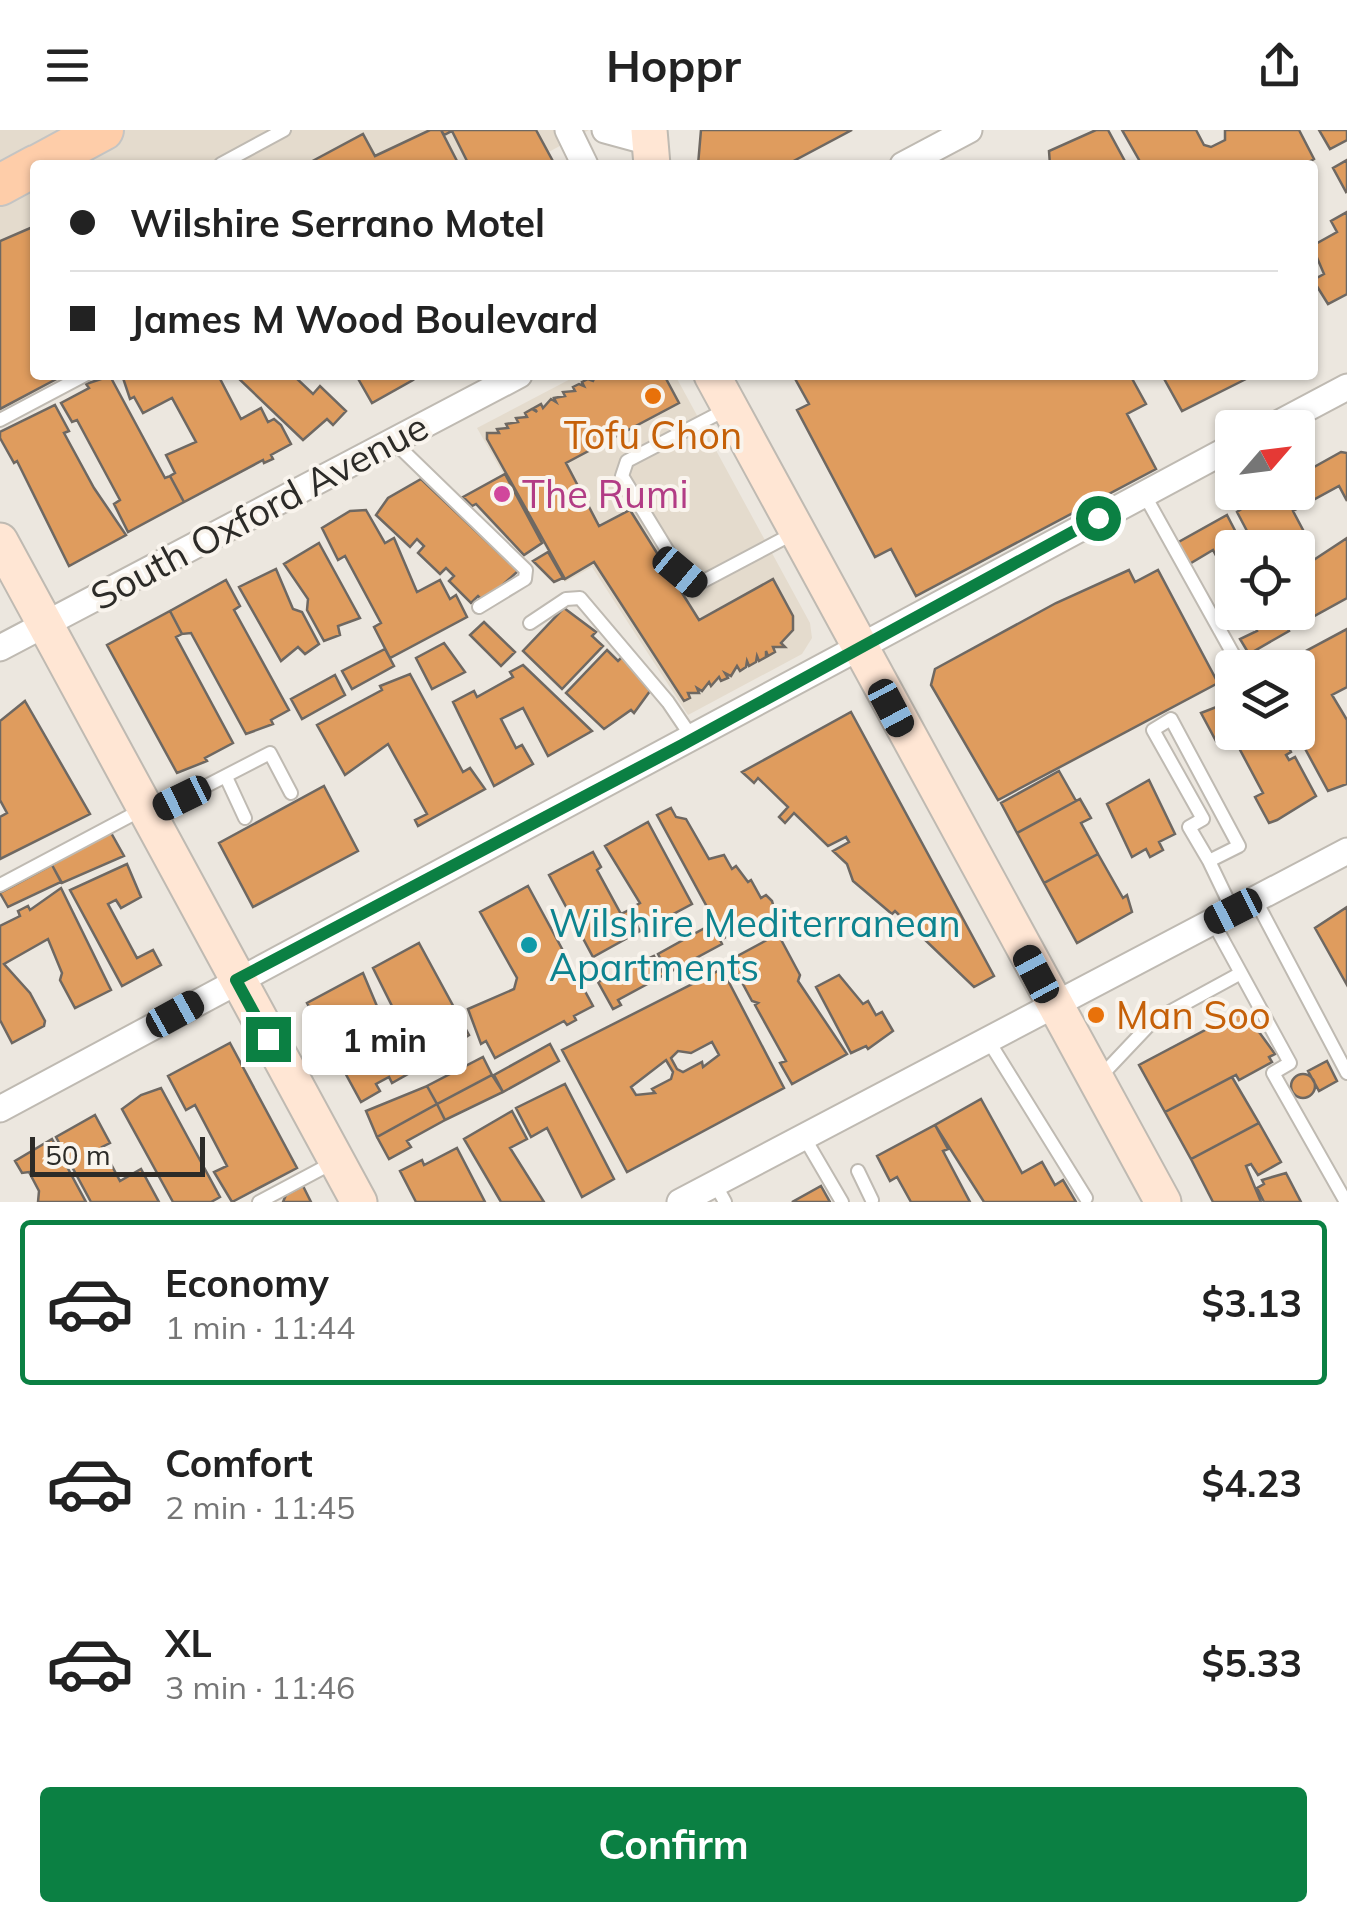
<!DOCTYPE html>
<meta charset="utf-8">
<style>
:root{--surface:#fff;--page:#f2f2f2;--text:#222;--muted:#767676;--line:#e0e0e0;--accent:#0b8043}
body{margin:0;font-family:Mulish,sans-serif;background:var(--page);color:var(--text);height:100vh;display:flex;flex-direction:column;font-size:38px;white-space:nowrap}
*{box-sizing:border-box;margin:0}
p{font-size:32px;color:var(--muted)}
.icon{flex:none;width:55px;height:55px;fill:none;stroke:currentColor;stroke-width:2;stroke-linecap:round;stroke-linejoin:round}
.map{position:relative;height:1072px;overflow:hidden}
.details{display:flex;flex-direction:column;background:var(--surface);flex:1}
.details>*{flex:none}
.guide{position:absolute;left:30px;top:30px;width:1288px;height:220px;border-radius:10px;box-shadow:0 2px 8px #0004;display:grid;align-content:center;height:220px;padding:0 40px;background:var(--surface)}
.needle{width:65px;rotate:62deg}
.buttons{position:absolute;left:1215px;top:280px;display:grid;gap:20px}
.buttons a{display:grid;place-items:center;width:100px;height:100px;border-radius:10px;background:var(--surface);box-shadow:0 2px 8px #0004;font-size:50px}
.scale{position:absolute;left:30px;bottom:25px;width:175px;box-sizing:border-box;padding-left:10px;border:5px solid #2c2b28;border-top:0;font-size:28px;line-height:35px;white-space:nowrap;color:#2c2b28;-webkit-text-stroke:8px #f9f4ed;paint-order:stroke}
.end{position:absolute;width:45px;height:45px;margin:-22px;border:12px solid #0b8043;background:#fff;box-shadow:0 0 0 5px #fff}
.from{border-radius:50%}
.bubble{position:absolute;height:70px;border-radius:10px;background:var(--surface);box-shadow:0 2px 8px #0004;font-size:32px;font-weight:700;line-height:70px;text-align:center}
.car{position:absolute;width:30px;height:60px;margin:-30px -15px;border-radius:12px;box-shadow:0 0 8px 2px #0007;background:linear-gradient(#222 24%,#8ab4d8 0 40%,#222 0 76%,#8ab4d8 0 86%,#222 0)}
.guide b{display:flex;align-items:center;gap:35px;height:95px;font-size:38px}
.guide b+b{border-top:2px solid var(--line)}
.guide i{width:25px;height:25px;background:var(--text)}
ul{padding:18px 0 0;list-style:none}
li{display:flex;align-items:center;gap:30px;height:165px;margin:0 20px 15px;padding:0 20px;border:5px solid transparent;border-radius:10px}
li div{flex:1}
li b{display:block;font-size:38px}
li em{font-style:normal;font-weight:700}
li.selected{border-color:var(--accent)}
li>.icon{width:90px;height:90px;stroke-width:1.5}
.button{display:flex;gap:20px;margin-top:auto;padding:20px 40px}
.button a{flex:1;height:115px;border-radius:10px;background:var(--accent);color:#fff;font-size:40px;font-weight:700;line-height:115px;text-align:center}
header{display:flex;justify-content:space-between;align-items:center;height:130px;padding:0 40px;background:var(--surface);font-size:45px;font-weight:700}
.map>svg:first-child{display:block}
.built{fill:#e4dbcd}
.building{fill:#df9c5e;stroke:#6e6862;stroke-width:2.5;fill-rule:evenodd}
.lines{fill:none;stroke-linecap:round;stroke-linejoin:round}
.lane-casing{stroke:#bfbab2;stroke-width:16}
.street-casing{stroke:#bfbab2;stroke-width:29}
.secondary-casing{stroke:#bfbab2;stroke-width:39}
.primary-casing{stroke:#c4c4c3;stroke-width:44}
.lane{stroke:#fff;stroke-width:12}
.street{stroke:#fff;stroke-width:25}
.secondary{stroke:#ffe6d4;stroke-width:35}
.primary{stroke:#fecda9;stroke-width:40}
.route{stroke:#0b8043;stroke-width:12}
.food-dot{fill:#e8710a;stroke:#f9f4ed;stroke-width:4}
.hotel-dot{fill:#d1479c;stroke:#f9f4ed;stroke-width:4}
.culture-dot{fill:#0f9aa8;stroke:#f9f4ed;stroke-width:4}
.labels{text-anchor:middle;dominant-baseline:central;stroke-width:8;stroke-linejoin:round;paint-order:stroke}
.food-label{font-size:38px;fill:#c56008;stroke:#f9f4ed}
.hotel-label{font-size:38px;fill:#b23c85;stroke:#f9f4ed;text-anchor:start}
.street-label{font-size:38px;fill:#2c2b28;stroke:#f9f4ed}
.culture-label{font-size:38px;fill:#0d838f;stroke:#f9f4ed;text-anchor:start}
</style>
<header><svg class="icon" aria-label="menu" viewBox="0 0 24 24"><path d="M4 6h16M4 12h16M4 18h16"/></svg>Hoppr<svg class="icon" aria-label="share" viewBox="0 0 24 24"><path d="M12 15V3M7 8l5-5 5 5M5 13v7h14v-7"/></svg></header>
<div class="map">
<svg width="1347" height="1072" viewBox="0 0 1347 1072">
<rect width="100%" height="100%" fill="#ece7df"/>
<!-- built -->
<path class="built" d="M0,0h589l-64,35h-490v210h37l-72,38z
M578,245h97l135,248 2,15 -10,16 -114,61 -96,-148 -27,15 -88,-154z"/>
<!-- building -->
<path class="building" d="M430,0h11l18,35h-154l58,-31 12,22z
M441,0h95l19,35h-86l-17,-34 -8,4z
M701,0h151l-66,35h-88z
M1096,0h12l19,35h-77l-1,-14z
M1122,0h74l8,15 7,2 14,-7v-10h74l15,29 -10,6h-162z
M1319,0h28v10l-17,9z
M1347,30v31l-1,1 -13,-24z
M1347,82v82l-19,10 -15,-24 11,-6 -12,-28 25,-14 -6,-11z
M35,96v149h29l-64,34v-168z
M122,245h96l23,44 20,-11 7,14 6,-3 7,6 10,19 -20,11 2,4 -9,4 -1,-3 -79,42 -14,-26 5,-3 -9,-18 30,-13 -24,-44 -29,15 -9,-16 -4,2z
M235,245h58l20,19 7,-8 26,25 -13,14 -6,-6 -24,21z
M356,245h54l3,5 -41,23z
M596,245h68l15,28 -113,60 33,63 31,-16 69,110 74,-41 20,37v14l-12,13 4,4h-12l2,5 -7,4 -2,-5v6l-7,4 -2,-5 -1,6 -7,4 -2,-5 -1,6 -6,4 -3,-5 -6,10 -6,-3 3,5 -7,3 -2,-4 -8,9 -2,-4 -7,9 -5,-3 2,5h-11l2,5 -6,3 -90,-139 -29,17 -78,-140v-6h12l-2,-4 11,-1 -2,-4 12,-2 -2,-4 11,-1 -2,-4 7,-4 5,3 -3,-4 7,-4 2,4 8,-9 5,3 -2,-4 11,-2 -2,-4 12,-1 -2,-4 6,-3 5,2 -2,-4 6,-3 5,2z
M793,245h337l16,29 -19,10 29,55 -240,127 -25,-47 -16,8 -78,-147 12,-6z
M1162,245h92l-72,36z
M110,246l55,102 5,-2 14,26 -56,30 -14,-28 6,-4 -43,-80 -5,2 -11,-19 28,-15 -3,-4z
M55,275l14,26 -5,2 30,55 32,47 -57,31 -52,-105 -3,2 -14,-25v-6z
M1341,322l6,1v48l-8,-15 -46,25 18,34 -13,7v-4h-42l-19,-36 29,-20h32v-16z
M505,344l37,69 -18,12 -48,-51 -4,2 -9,-9z
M421,349l97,92 -34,31 -6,-6 -7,7 -22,-22 5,-5 -8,-8 -6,6 -22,-21 6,-7 -7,-7 -7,8 -34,-32 12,-17z
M366,380l19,33 9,-5 23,54 23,-12 10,19 6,-4 11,22 -77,41 -16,-31 7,-4 -36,-67 -7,4 -16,-32 28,-17z
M1227,385l17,33h-12v38l-19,-36 -27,16 -11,-22z
M1347,408v60l-49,27 -7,-13h7v-55l5,10z
M319,413l41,75 -22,8 2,9 -16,6 -17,-31 1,-11 -24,-35z
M548,422l15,26 -9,4 -21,-21z
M276,439l17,40 9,3 17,32 -14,10 -7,-7 -17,14 -42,-74z
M1129,440l6,12 23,-12 60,113 -220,117 -67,-115 4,-16 121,-66z
M226,450l14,26 -6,4 55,100 -18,10 2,4 -27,10 -55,-101 -9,1 -12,-23z
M564,478l32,24 -4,4 11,10 -41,43 -39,-38z
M170,481l12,23 -6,3 57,106 -28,15 2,3 -30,12 -70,-128z
M1247,482h32l10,19 -40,23 -9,-15 17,-8z
M484,492l31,30 -14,14 -31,-31z
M1347,499v58l-15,8 15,25v64l-19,7 -32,-59 2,-64 -20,-2z
M444,513l21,29 -33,17 -16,-31z
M385,519l9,17 -42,23 -10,-18z
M607,520l11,11 4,-4 28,34 -16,22 -3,-3 -27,19 -38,-36z
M523,535l69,66 -44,25 -25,-48 -22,11 15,29 6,-3 11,19 -39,22 -41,-84 21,-11 3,6 36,-20 -3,-5z
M410,544l53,98 7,-4 15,21 -67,37 -3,-6 12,-6 -39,-70 -43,31 -28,-50 65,-35 -2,-4z
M335,545l10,20 -43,24 -11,-20z
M1232,566v36h43l5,11 5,-3 6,12 -5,3 3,5 6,-3 21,39 -39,24 -8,3 -14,-26 8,-4 -32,-60 -15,8 -15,-28 31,-12z
M25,571l65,113 -90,45v-42l7,-4 -7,-13v-79z
M851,582l143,264 -20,11 -79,-76 -3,3 -39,-33 -6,-17 -14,-13 16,-9 -3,-5 -18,9 -34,-33 -9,10 -6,-6 9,-10 -30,-29 -4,5 -12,-11z
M1059,641l17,30 -59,32 -16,-30z
M1149,650l26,54 -16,8 4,8 -13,7 -4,-8 -14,8 -25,-53z
M324,656l34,65 -105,56 -34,-64z
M1080,669l11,19 -10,5 17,31 -54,29 -27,-50z
M671,678l5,9 10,2 23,40 15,-4 8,14 4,-3 12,16 3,-2 10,18 5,-3 6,6 3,11 -51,26 -67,-123z
M648,692l44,82 -47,25 -12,-22 7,-4 -35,-57z
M110,701l14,25 -62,27 -10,-18z
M593,722l8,15 -4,3 24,44 8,-4 11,21 -47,26 -44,-82z
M1098,724l25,44 4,-3 5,17 -55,31 -33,-60z
M127,734l14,33 -20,11 -5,-8 -8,4 29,54 16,-8 8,15 -39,21 -52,-96z
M52,735l9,17 -53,25 -8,-14z
M528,756l65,120 -19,10 2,4 -9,5 -3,-4 -69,37 -9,-17 -5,3 -13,-35 46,-20 3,-11 -37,-66z
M61,758l50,102 -36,18 -15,-28 2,-7 -14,-34 -44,25 26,29 15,28 -1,5 -32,17 -12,-23v-94l20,-10 -2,-5 10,-5 2,4z
M1347,777v78l-32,-57z
M712,794l10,20 -54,29 -10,-19z
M778,804l22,41 -2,6 49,73 -55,30 -12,-21 6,-2 -31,-56 3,-2 -6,-2 -22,-41z
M419,813l50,92 -47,31 -49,-98z
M654,826l10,19 -46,25 3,5 -8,4 -15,-27z
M722,839l62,119 -157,84 -65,-122zM712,912l7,13 -16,12 -1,-5 -19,10 -6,-3 -6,-11 7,-7 13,2zM666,930l7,12 -2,7 -19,10 3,4 -19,2 -5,-8z
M363,843l16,38 36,59 -23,13 -3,-6 -13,7 4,7 -19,11 -54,-99z
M839,845l24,29 5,-3 8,14 6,-3 11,19 -25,18 -2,-3 -15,7 -35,-66z
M1243,880l32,44 -6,3 3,5 -33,18 -3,-5 -71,37 -26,-47z
M230,913l67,125 -65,34 -18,-30 13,-6 -32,-61 -9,5 -18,-34z
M550,914l9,17 -56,31 -9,-17z
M483,927l9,18 -55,29 -10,-18z
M1327,931l10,20 -18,10 -11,-20z
M1291 956a12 12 0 1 1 24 0a12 12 0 1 1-24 0Z
M492,945l11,17 -58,28 -8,-16z
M1232,947l27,46 -68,36 -26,-47z
M565,954l49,95 -32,18 -35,-69 -16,9 -15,-29z
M427,956l10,18 -60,33 -11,-26z
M161,958l59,109 -9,5h-38l-51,-93 19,-14z
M981,969l41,74 20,-11 13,23 8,-5 13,22h-92l-49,-77z
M437,974l8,16 -38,21 4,6 -22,12 -12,-22z
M512,981l15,28 -17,9 34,54h-43l-37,-63z
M95,985l15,28 -8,4 18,34 21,-12 18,33h-68l-35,-65z
M1259,993l22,39 -23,13 -7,-11 -5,2 15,36h-48l-22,-43z
M935,995l13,24 -5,2 27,51h-59l-14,-25 -7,4 -13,-25z
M52,1009l34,63h-48l1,-11 -10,-19 -7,1 -7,-12z
M457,1018l28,54h-69l-16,-31 22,-11 2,5z
M1286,1043l15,29h-37l-7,-14 7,-4 -2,-4z
M303,1056l8,16h-28l3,-7z
M821,1056l9,16h-38z"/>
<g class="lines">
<!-- lane casing -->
<g class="lane-casing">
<path id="lane" d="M221,34l63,-34
M727,279l-100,52 -5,15 58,95 16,14 100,-53
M0,290l85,-45
M393,311l133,129 -1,9 -46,28
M1144,364l93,167
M530,493l36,-24 14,-1 88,104 25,37
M226,647l19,41
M150,685l120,-62 21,40
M1209,731l-20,-34 14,-8 -50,-89 18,-11 68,127 -30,15 24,50
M0,755l143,-76
M1255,769l92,174
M1213,792l77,141 -17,10 73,129
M988,910l98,158
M1100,947l53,-56 88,-48
M804,1007l38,65
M858,1041l14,29
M715,1054l10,18
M259,1072l77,-41"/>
</g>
<!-- street casing -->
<g class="street-casing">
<path id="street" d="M568,0l17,35
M605,0l44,12
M903,35l66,-35
M1270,298l77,-41
M0,518l519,-273
M0,979l1232,-662
M680,1072l667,-351"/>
</g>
<!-- secondary casing -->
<g class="secondary-casing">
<path id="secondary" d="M649,0l3,35
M712,245l451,827
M0,411l359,661"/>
</g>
<!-- primary casing -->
<g class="primary-casing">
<path id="primary" d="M38,35l65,-35
M0,55l35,-19"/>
</g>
<!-- lane -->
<use href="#lane" class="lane"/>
<!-- street -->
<use href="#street" class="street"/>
<!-- secondary -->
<use href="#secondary" class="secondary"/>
<!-- primary -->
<use href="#primary" class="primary"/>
</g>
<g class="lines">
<!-- route -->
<path class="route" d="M268,909l-32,-59 446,-235 416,-227"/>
</g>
<!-- markers -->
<g class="food-dot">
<circle cx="653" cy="266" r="10"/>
<circle cx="1096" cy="885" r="10"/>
</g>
<circle class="hotel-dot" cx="502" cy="364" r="10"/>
<circle class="culture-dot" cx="529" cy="815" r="10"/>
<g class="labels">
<!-- food labels -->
<g class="food-label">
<text x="653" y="305">Tofu Chon</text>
<text x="1116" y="885" text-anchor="start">Man Soo</text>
</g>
<!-- hotel labels -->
<g class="hotel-label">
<text x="522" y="364">The Rumi</text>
</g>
<!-- street labels -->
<g class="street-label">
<text transform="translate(259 381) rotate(-28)">South Oxford Avenue</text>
</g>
<!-- culture labels -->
<g class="culture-label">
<text x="549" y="793">Wilshire Mediterranean<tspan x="549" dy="44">Apartments</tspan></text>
</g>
</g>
</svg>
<div class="buttons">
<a><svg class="needle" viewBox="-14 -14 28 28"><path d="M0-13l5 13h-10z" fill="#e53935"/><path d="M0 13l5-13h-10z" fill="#767676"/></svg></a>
<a><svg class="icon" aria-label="locate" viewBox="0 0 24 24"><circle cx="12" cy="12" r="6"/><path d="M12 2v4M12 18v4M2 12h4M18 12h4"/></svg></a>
<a><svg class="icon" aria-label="layers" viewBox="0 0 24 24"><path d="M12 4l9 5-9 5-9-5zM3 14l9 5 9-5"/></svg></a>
</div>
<div class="scale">50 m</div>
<i class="end from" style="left:1098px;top:388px"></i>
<i class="end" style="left:268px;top:909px"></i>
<div class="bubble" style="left:302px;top:875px;width:165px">1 min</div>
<i class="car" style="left:680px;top:442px;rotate:130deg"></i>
<i class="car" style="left:891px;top:578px;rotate:152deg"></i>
<i class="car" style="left:182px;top:668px;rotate:244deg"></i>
<i class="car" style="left:1233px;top:781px;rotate:243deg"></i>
<i class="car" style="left:1036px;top:844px;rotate:332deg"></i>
<i class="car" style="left:175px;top:884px;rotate:61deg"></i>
<div class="guide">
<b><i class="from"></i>Wilshire Serrano Motel</b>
<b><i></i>James M Wood Boulevard</b>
</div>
</div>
<section class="details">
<ul>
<li class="selected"><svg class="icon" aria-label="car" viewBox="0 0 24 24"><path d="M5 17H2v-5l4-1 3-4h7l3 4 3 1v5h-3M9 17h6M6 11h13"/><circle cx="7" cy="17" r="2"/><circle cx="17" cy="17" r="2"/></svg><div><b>Economy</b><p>1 min · 11:44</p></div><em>$3.13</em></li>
<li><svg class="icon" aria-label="car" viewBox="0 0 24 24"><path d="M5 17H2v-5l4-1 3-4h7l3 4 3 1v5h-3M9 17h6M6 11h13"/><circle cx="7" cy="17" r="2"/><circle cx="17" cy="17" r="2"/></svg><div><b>Comfort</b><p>2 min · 11:45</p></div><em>$4.23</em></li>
<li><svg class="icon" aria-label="car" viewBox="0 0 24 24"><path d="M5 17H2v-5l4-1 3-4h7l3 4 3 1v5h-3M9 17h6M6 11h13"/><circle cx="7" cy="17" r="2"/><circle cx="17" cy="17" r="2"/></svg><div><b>XL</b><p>3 min · 11:46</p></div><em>$5.33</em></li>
</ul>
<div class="button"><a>Confirm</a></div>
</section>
